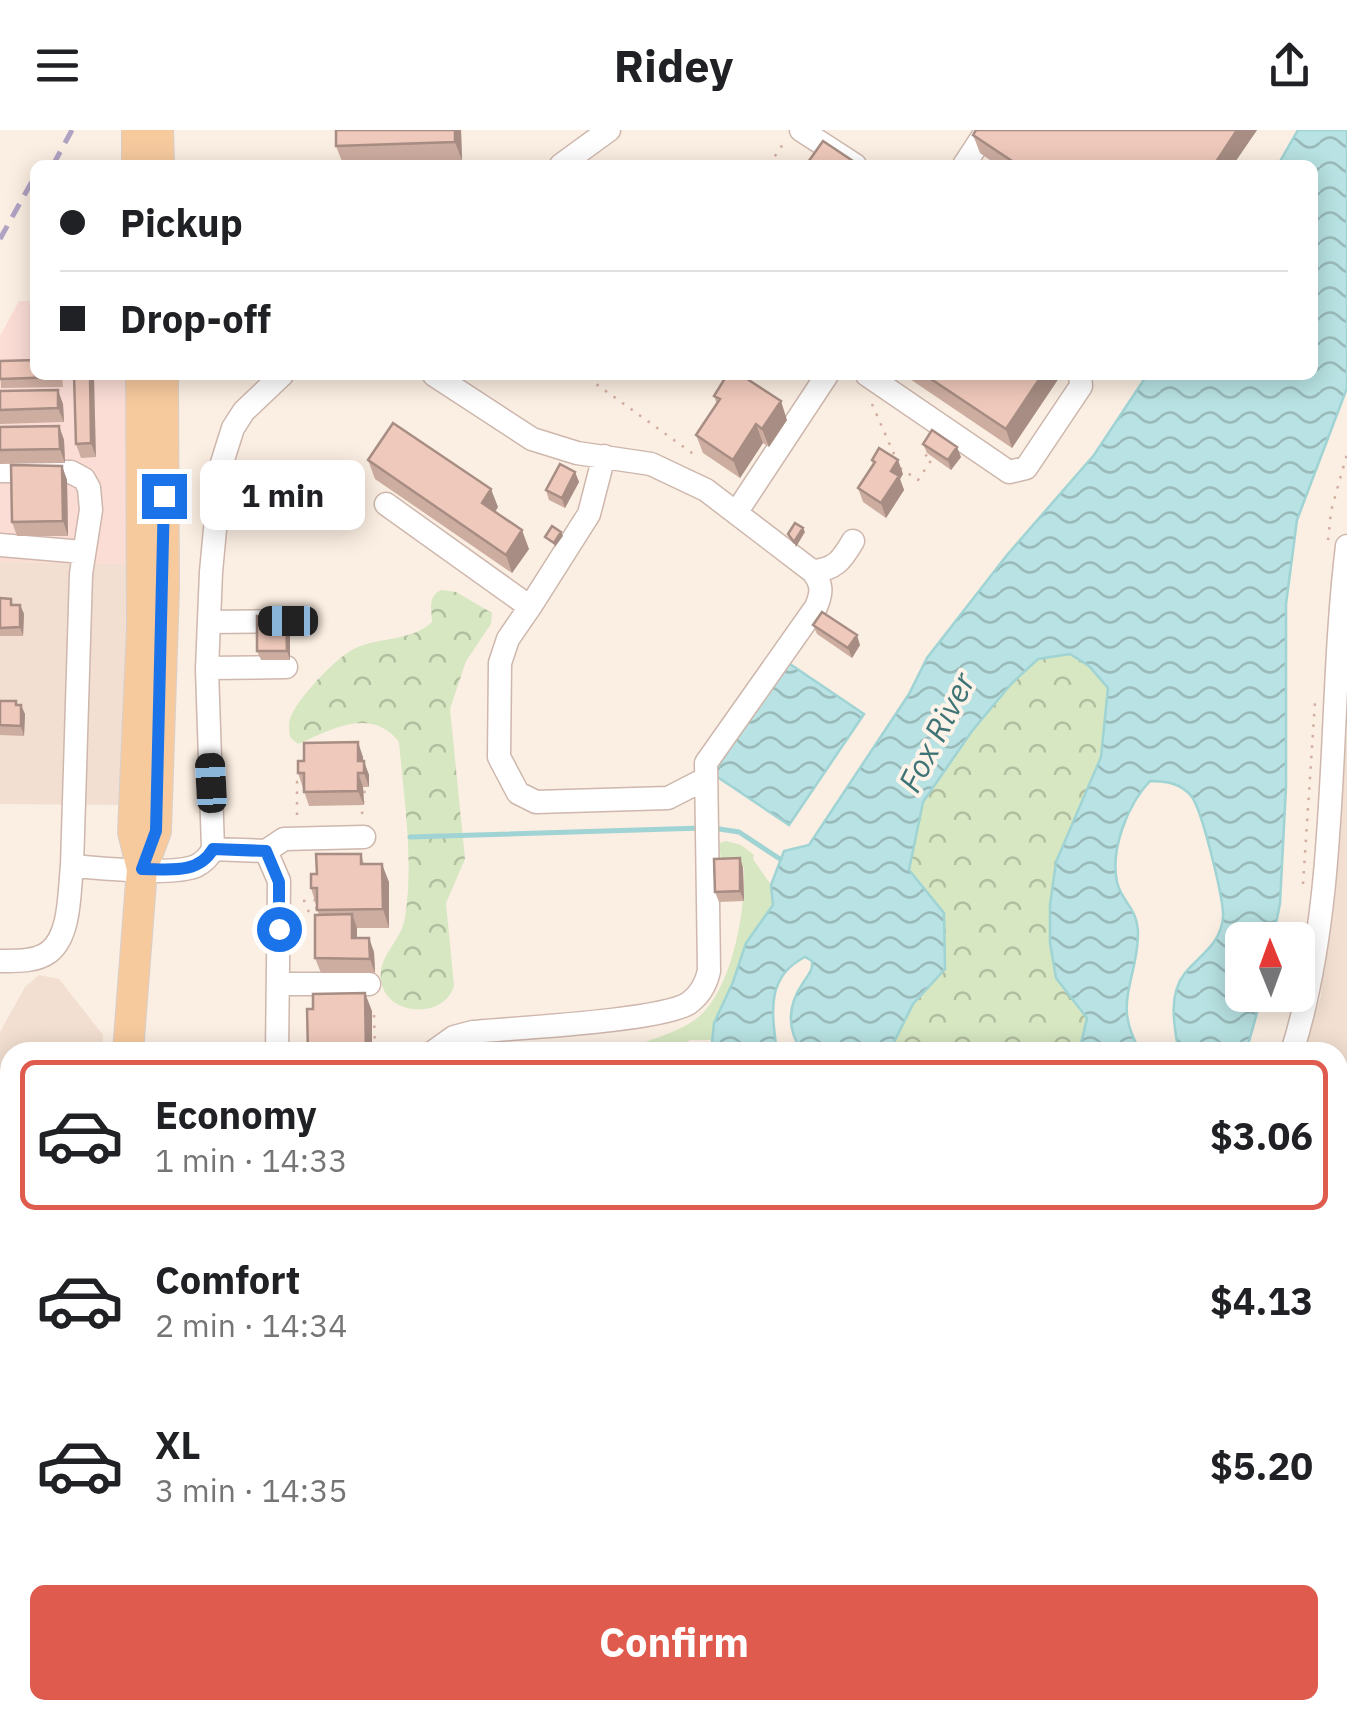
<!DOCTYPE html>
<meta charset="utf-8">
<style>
:root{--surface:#fff;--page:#f2f2f2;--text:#202124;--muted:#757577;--line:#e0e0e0;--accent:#df5b4d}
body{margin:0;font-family:"IBM Plex Sans",sans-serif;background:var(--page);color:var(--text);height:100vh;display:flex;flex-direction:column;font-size:38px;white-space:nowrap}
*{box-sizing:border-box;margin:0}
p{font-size:32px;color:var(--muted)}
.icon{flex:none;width:55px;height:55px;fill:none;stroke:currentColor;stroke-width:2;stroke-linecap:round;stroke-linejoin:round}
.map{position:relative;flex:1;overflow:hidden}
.panel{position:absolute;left:0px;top:912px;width:1348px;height:678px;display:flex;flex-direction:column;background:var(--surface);border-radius:30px 30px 0 0;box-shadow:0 5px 25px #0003}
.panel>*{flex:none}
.hud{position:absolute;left:30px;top:30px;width:1288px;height:220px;border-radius:15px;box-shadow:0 5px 25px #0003;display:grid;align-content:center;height:220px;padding:0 30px;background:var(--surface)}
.needle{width:65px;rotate:359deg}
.buttons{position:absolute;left:1225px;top:792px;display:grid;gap:20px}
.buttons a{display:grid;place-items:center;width:90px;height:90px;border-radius:15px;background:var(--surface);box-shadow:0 5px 25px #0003;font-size:50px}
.end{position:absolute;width:45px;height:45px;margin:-22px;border:12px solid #1a73e8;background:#fff;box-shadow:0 0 0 5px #fff}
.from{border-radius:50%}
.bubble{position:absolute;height:70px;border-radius:15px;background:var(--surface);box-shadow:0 5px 25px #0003;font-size:32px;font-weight:700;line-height:70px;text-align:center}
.car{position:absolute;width:30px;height:60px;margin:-30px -15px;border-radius:12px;box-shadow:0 0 8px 2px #0007;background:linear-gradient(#222 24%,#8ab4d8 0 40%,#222 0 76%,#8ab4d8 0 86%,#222 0)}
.hud b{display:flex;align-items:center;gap:35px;height:95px;font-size:38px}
.hud b+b{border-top:2px solid var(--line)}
.hud i{width:25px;height:25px;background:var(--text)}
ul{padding:18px 0 0;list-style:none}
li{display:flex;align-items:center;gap:30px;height:150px;margin:0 20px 15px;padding:0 10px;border:5px solid transparent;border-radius:15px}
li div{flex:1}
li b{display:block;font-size:38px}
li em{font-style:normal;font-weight:700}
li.current{border-color:var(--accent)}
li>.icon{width:90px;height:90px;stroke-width:1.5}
.action{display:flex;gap:20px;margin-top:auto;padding:20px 30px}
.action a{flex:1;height:115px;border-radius:15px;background:var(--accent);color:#fff;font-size:40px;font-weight:700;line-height:115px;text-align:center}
header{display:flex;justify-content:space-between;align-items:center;height:130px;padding:0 30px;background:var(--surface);font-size:45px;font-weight:700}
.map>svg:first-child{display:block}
.residential{fill:#f2dfd1}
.commercial{fill:#fbddd6}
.grass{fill:#d6e7c2}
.forest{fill:url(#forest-crowns)}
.water{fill:url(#water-waves);stroke:#9fd3d4;stroke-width:2.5}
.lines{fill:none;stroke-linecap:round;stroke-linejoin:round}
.stream{stroke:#9fd3d4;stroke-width:5}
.minor-casing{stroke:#ceb7ad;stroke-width:25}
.major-casing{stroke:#d7cfcc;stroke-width:32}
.path{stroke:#d3ad9f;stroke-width:2.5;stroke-dasharray:2.5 8;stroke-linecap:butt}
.minor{stroke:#fff;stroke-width:22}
.major{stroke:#f7ca9e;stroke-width:30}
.rail{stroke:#b0a2c3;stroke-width:5;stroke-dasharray:15 10;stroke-linecap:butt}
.wall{fill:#ceada1}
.shaded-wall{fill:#a78d83}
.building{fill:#efc9bb;stroke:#a78d83;stroke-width:2.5}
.route{stroke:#1a73e8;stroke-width:12}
.labels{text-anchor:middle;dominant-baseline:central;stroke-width:8;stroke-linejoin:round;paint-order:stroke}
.water-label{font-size:32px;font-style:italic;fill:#3f7476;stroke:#fef3e8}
</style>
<header><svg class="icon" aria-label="menu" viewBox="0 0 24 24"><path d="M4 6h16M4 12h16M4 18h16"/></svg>Ridey<svg class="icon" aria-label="share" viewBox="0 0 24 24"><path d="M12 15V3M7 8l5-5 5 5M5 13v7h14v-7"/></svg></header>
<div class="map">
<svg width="1347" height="1589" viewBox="0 0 1347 1589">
<defs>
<pattern id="forest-crowns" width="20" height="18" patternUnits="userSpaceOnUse" patternTransform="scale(2.5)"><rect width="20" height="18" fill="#d6e7c2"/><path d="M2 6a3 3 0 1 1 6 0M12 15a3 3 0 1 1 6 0" fill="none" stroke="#b2bea0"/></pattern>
<pattern id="water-waves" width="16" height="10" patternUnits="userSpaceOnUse" patternTransform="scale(2.5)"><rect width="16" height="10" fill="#b8e2e3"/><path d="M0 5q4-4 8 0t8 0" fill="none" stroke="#9ababa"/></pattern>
</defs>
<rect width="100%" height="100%" fill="#fbeee2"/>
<!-- residential -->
<path class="residential" d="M0,432l128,2 -2,241 -126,-1z
M1347,602v987h-161v-9h152v-658h-35l18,-56z
M39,845l20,4 44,56 -1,17h-92v658h51l-1,9h-60v-687l25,-45z"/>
<!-- commercial -->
<path class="commercial" d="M19,171h16v74h91l2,189 -128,-2v-226z"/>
<!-- grass -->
<path class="grass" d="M726,711l15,4 13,10 -1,4 18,26 2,20 -27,38 -13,39 -19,41 -3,17h-21l-18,12h-55c23,-9 61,-19 79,-33 36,-27 50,-109 48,-152h-22l-3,-24z"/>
<!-- forest -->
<path class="forest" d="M441,460l15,2 36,21 -1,11 -25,37 -16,48 15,150 -19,44 8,83c-10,34 -69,30 -73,-6 -3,-25 20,-38 24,-62 9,-57 -1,-119 -6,-176 -28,-36 -68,-12 -101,2l-8,-7c-1,-9 -2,-16 2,-23 9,-19 47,-60 66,-67 25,-10 54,-6 74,-25 0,-13 -5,-25 9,-32z
M1070,524l19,12 19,21 -7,70 -45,105 -6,43v38l6,35 31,40 -8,34h-190l24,-48 32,-35 -1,-56 -35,-43 14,-68 49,-71 39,-47 27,-25z
M780,1580h146l2,9h-137z"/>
<!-- water -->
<path class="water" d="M1298,0h49v258l-50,132 -11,84v183l-6,116 -7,37h-31v55h20l-16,57h-71l3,-4c-4,-23 -10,-54 7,-75 15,-18 36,-29 38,-56 1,-18 -21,-106 -31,-120 -11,-14 -26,-16 -42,-16 -22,23 -40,68 -33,101 4,19 20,26 21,49 1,49 -28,71 3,121h-62l8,-34 -31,-40 -6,-35v-38l6,-43 45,-105 7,-69 -19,-22 -19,-12 -32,5 -27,25 -39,47 -49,71 -14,68 35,43 1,56 -32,35 -24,48h-87c-15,-23 -15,-46 1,-69 5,-9 10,-11 9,-22l-7,-4c-40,20 -33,57 -28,95h-66l3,-29 19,-41 13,-39 27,-38 -2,-20 13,-34 25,-6 100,-151 18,-36 80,-103 87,-100 53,-80h165v-210h-34z
M787,532l77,52 -75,111 -76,-51z
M203,1580h176l-1,9h-175z
M926,1580h189v9h-187z"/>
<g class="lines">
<!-- stream -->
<path class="stream" d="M713,698l26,4 41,27
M410,707l292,-9"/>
<!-- minor casing -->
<g class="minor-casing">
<path id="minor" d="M801,0l54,35
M561,35l48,-35
M964,35l23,-35
M867,245l142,97 17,-4 55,-82 -1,-11
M0,341l71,1 13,7 5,9 2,22 -10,64 -9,292
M386,374l144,103 59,-93 15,-58
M736,383l91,-138
M0,415l83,7
M812,441c23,-1 30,-11 41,-30
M530,477l-22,32 -8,24 -1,94 19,36 18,9 132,-4 37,-19
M209,492l77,-1
M207,538l79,-1
M213,719l53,2 13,30 -2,171
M266,721l18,-12 80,-2
M0,831c15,0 36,1 49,-9 22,-17 20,-61 23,-86 28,2 100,10 124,0 8,-4 13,-9 17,-17l-6,-180 4,-97 10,-106 12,-38 11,-17 38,-36
M280,854h89
M433,922l21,-15 19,-5c40,-4 189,-11 216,-29 11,-8 17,-19 20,-32l-3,-208 110,-156c6,-14 7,-23 -4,-36l-106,-81 -55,-26 -74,-11 -45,-14 -98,-64
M1292,922c49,-156 35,-342 55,-506
M1175,1580v9
M0,1586l34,3
M183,1589v-9
M467,1589l1,-9"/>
</g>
<!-- major casing -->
<g class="major-casing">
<path id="major" d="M137,0v35
M158,0l1,35
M141,245l1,252 -9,205 9,37
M128,922l14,-183 14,-38 8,-243 -1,-213
M75,1589l1,-9"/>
</g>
<!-- path -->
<path class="path" d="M769,35l16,-24
M600,245l-4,9 103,74
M872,274l25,57
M900,338l18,12 14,-21 -8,-5 4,-6
M1328,410l3,-29 16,-57
M362,684l3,-27
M297,685v-33h6
M1303,754l12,-182
M303,771l14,-1 -1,11h-13
M374,885l1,37
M432,1589l1,-9"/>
<!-- minor -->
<use href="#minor" class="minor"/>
<!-- major -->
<use href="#major" class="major"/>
<!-- rail -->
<path class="rail" d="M53,35l19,-35
M0,109l35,-63"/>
</g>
<!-- wall -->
<path class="wall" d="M461,0l1,30 -119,4 -7,-18z
M1257,0l-24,35h-236l-17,-12 -7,-18z
M0,231l35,14h27l1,12 -62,1z
M74,245l22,82 -15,1 -5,-14z
M904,245h157l-49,73z
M0,261l63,13 1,18 -64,2z
M714,266l73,24 -18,27 -6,-4 -23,35 -37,-25 -7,-18 21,-31z
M59,296l5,14 1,23 -65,1v-37z
M923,314l38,13 -10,13 -24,-17z
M368,330l130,47 -3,5 34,37 -17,24 -137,-94z
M872,330l31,14 -3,5 4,11 -18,28 -23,-16 -5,-14 15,-23z
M62,336l5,14 1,56h-51l-5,-14z
M575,342l4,10 -14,26 -16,-8 -3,-10z
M0,468l11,1 2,6h7l4,9 -1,22h-23z
M290,495v35h-29l-4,-9z
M813,495l47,20 -8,13 -35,-24z
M0,571l18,4 7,9 -1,22 -24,-1z
M363,627v4l6,14v12h-6l1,18 -55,1 -11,-33z
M361,724l3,10 25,18v46h-32v10l17,14 1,21h-54l-6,-15 4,-43 -8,-27 6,-14z
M740,728l3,10 1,33 -25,1 -4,-10z
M1347,1182v29l-6,-1 -3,-9z
M1338,1458l9,2v45l-9,-1z"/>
<!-- shaded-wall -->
<path class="shaded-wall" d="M455,0h6l1,30 -7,-18z
M1237,0h20l-24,35h-19z
M90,245h4l2,82 -5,-14z
M1042,245h19l-49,73 -6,-19z
M58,260l5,14 1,18 -6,-14z
M781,271l6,19 -18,27 -7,-18z
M756,294l7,19 -23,35 -7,-18z
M59,296l5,14 1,23 -5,-14z
M957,317l4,10 -10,13 -3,-10z
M898,330l5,14 -3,5 4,11 -18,28 -5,-15 10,-32z
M62,336l5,14 1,56 -5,-15z
M575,342l4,10 -14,26 -3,-10z
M491,359l7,18 -10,15 -6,-19z
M803,398l2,4 -9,15 -2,-5z
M522,400l7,19 -17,24 -6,-18z
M561,402l2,4 -8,11 -1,-4z
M20,475l4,9 -1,22 -3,-9z
M286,486l4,9v35l-3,-9z
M857,505l3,10 -8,13 -4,-10z
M21,575l4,9 -1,22 -3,-10z
M358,612l5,15 1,18 -6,-14z
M364,631l5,14v12l-5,-14z
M358,643l5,14 1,18 -6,-14z
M740,728l3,10 1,33 -4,-10z
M382,734l7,18v46l-6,-19z
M352,784l5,14v24l-5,-14z
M369,808l5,14 1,21 -5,-14z
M365,863l7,18v41h-6z
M1339,1087l3,10 -2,32 -2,-6z
M1341,1514l5,14 -6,46 -2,-6v-29z
M425,1580h6l-1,9h-6z"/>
<!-- building -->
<path class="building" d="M336,0h119v12l-119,4z
M976,0h261l-23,35h-196l-45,-30z
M823,11l36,24h-53z
M35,230v15h24v2l-59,2v-18z
M74,245h16l1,68 -15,1z
M727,245h14l40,26 -19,28 -6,-5 -23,36 -37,-25 24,-36 -6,-3z
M925,245h117l-36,54z
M58,260v18l-58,2v-19z
M393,293l98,66 -9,14 40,27 -16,25 -138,-95z
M59,296l1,23 -60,1v-23z
M932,300l25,17 -9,13 -25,-16z
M879,318l19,12 -7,11 8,5 -18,27 -23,-15 17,-26 -3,-2z
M560,334l15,8 -13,26 -16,-8z
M11,335l51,1 1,55 -51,1z
M795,393l8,5 -9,14 -6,-8z
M552,396l9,6 -7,11 -9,-6z
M0,468l11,1v6h9v22l-20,1z
M822,482l35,23 -9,13 -35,-23z
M257,486h29l1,35h-30z
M0,571h16v4h5v21l-21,-1z
M358,612v19h6v12h-6v18l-54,1v-19h-6v-12h6v-18z
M316,724h45v10h21l1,45 -66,1v-22h-6v-14h6z
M740,728v33l-25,1 -1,-33z
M352,784v24h17l1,21 -55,-1v-43z
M365,863l1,59h-58l-1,-43h6v-15z
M1345,1140h2v20l-4,-1z
M1340,1181l7,1v20l-9,-1z
M1346,1281h1v27h-2z
M1338,1458l9,2v32l-9,-1z
M1338,1514h3l-3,25z
M391,1580h34l-1,9h-26v-4l-8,-1z"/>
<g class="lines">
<!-- route -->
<path class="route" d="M164,366l-8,335 -14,38c26,0 56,6 71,-20l53,2 13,31v47"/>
</g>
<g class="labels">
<!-- water labels -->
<g class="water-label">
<text transform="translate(936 602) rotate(-63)">Fox River</text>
</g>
</g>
</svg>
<div class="buttons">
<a><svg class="needle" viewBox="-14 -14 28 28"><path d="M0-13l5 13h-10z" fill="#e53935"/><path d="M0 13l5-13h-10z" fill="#757577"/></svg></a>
</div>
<i class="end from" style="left:279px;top:799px"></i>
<i class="end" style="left:164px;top:366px"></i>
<div class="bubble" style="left:200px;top:330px;width:165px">1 min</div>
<i class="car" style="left:288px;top:491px;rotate:270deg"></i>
<i class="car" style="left:211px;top:653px;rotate:357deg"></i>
<div class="hud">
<b><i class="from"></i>Pickup</b>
<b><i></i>Drop-off</b>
</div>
<section class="panel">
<ul>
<li class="current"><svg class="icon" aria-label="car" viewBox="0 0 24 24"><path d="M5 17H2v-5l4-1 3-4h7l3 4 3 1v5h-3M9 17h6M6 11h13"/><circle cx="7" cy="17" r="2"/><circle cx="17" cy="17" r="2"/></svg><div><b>Economy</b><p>1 min · 14:33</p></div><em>$3.06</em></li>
<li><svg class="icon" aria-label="car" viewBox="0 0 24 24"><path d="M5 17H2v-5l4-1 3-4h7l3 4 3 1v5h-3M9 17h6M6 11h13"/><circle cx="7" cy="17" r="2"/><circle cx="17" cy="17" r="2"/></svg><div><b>Comfort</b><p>2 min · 14:34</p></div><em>$4.13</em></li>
<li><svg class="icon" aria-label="car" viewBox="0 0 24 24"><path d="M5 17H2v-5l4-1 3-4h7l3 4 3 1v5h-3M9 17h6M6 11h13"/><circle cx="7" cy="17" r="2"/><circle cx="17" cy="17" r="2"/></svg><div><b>XL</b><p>3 min · 14:35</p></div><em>$5.20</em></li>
</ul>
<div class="action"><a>Confirm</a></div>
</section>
</div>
